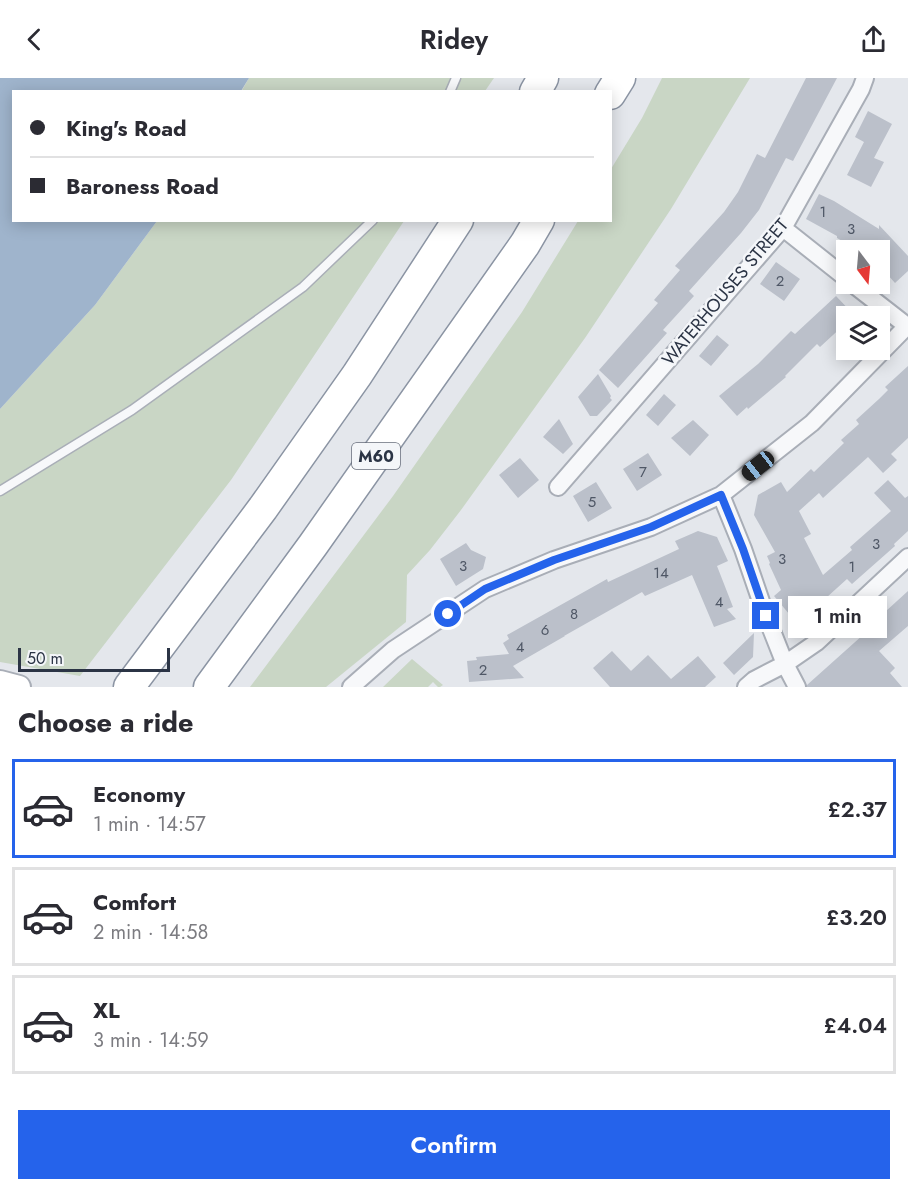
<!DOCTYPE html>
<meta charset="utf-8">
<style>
:root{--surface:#fff;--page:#f7f7f7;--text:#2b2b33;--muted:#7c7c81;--line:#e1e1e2;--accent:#2563eb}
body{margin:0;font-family:Jost,sans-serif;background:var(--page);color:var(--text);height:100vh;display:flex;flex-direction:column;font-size:22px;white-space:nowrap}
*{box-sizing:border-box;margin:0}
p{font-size:20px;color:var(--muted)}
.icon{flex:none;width:33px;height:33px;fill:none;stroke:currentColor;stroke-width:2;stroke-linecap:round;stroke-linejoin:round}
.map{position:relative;height:609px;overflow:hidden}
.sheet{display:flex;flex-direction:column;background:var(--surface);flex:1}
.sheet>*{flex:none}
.banner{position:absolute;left:12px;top:12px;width:600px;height:132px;border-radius:0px;box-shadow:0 3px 15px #0003;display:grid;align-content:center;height:132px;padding:0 18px;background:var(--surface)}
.needle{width:39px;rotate:164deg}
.fabs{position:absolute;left:836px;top:162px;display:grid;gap:12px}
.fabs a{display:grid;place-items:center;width:54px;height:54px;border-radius:0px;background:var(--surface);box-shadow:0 3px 15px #0003;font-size:30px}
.scale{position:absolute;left:18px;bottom:15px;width:152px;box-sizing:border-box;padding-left:6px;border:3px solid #2b3445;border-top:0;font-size:16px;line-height:21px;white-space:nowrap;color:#2b3445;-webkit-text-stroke:4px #f4f6f9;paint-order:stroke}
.end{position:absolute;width:27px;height:27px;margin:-14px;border:8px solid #2563eb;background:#fff;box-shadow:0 0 0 3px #fff}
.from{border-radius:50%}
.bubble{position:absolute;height:42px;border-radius:0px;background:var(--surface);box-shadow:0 3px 15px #0003;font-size:20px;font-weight:600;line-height:42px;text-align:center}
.car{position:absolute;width:18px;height:36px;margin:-18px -9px;border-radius:8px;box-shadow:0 0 4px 2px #0007;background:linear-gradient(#222 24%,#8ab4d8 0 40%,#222 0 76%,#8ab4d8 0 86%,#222 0)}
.banner b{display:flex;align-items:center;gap:21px;height:57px;font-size:22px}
.banner b+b{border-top:2px solid var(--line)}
.banner i{width:15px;height:15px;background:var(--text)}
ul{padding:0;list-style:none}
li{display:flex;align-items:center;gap:18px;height:99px;margin:0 12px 9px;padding:0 6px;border:3px solid var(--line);border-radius:0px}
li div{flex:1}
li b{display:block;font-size:22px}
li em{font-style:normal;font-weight:600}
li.active{border-color:var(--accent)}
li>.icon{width:54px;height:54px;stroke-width:1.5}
h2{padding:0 18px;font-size:27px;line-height:72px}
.button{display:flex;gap:12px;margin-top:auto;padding:12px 18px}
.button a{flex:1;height:69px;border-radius:0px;background:var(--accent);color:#fff;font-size:24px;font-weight:600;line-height:69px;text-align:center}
header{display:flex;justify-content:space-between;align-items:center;height:78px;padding:0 18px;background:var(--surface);font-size:27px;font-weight:600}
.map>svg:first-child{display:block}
.green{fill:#c9d6c5}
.water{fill:#9fb4cc}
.building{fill:#bbc0ca}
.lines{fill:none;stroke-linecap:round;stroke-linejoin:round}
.service-casing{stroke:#a9aeb7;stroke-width:11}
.minor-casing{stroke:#a9aeb7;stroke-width:20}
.secondary-casing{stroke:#a9aeb7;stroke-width:26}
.motorway-casing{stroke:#8b94a3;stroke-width:33}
.service{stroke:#f7f8fa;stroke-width:8}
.minor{stroke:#f7f8fa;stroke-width:16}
.secondary{stroke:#fff;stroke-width:22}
.motorway{stroke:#fff;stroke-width:30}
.route{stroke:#2563eb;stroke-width:8}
.labels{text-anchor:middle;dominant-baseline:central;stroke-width:5;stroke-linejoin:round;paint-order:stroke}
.number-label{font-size:15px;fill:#4f5766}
.shield{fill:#f4f6f9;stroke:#676e7b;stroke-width:1.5}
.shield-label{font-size:16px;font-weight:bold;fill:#2b3445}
.street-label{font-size:18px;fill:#2b3445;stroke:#f4f6f9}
</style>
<header><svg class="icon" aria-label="back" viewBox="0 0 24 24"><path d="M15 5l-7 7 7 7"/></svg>Ridey<svg class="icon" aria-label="share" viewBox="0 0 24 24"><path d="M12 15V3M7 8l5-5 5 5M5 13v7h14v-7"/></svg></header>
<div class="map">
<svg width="908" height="609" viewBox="0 0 908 609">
<rect width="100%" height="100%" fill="#e4e7ec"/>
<!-- green -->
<path class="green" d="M249,0h245l-9,13 -244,1z
M662,0h88l-79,131 -86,129 -124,172 -31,40 -23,25 -1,47 -80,65h-76l143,-191 129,-184 56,-91 32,-1 1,-51 31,-51z
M157,143h247l-173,259 -151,196 -80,-14v-253l95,-104z
M412,581l31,26 -3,2h-2l-5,-5 -5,5h-45z"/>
<!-- water -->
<path class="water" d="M0,0h249l-8,13 -227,1v128l143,1 -62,84 -95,104z"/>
<!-- building -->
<path class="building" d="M806,0h31l-44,83 -7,-3 -27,52 -18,23 -52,58 5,5 -31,34 4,3 -49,55 -19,-18 59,-67 -4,-3 26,-30 -5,-4 49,-54 14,-20 19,-38 8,4z
M868,33l24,13 -18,34 10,4 -13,25 -24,-12 17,-33 -9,-5z
M819,116l15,7 45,28v-4l29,31v15l-13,12 -16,-18v-15h-21l-21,-12v-2l-31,-17z
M776,184l24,17 -16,22 -24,-17z
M836,218l18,19 -1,1h-7v7l-26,24 -3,-3 -32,32 1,1 -38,32 -1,-2 -10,9 -18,-20 39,-32 33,-33 4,3z
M717,257l12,10 -18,21 -12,-10z
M908,288v72l-17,16 6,6 -14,13 -15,-16 -45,41 -4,-5 -20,18 12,23 -7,4 19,37 29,-25 -2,-3 41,-36 -17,-18 14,-13 17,18 3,-2v35l-14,13 1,2 -43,38 -5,-5 -31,28 8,9 -19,17 -31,-37 7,-6 -12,-26 1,-1 -3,-7 8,-4 -21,-37 4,-20 23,-13 6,10 24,-23 3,3 30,-29 -3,-3 18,-16 -3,-4 23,-21 9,-9 -3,-3z
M598,296l13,22 -1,2 2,2 -15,16h-7l-12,-19z
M664,316l12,11 -18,21 -12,-11z
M559,341l14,25 -10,10 -20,-17z
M693,342l16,15 -19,21 -19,-18z
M648,375l14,22 -25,16 -14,-22z
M520,380l19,22 -21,18 -19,-23z
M596,404l16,26 -24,14 -15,-26z
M698,453l19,6 11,24 -11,5 16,41 -6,2 9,10 -22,8 -22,-52 -47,21 -3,-4 -78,44h1l-52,30 11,12 -55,4 -2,-21 10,-1 -1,-3 33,-3 -6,-11 6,-4 -2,-4 100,-56 1,3 71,-33 -4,-8z
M466,465l5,7 15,7 -3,12 -27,17 -16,-27z
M908,513v35l-29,25 16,17 -5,5 12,14h-95v-2l57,-51 -1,-2z
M754,555l-1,24 -19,18 -11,-12z
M612,573l19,20 17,-16 23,24 27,-23 18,21 -11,10h-95l-17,-19z"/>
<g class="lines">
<!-- service casing -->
<g class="service-casing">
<path id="service" d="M450,14l6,-14
M0,413l132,-81 171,-123 70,-67"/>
</g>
<!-- minor casing -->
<g class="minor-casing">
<path id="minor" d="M783,150l63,50
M853,206l54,42
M558,409l225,-259 78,-139 4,-11
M721,417l22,54 23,67 19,48 12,23
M351,609l42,-37 92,-61 69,-29 97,-33 70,-32 91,-72 96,-98
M746,609l8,-7 31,-16 32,-22 91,-85"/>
</g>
<!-- secondary casing -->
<g class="secondary-casing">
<path id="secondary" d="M0,604l19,5"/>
</g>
<!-- motorway casing -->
<g class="motorway-casing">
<path id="motorway" d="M535,14l8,-14
M610,16l10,-16
M129,609l134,-179 94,-133 101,-155
M209,609l104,-142 212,-301 14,-24"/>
</g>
<!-- service -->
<use href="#service" class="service"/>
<!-- minor -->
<use href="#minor" class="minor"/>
<!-- secondary -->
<use href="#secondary" class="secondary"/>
<!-- motorway -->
<use href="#motorway" class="motorway"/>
</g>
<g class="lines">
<!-- route -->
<path class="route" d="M448,536l37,-25 69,-29 97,-33 70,-32 22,54 23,67"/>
</g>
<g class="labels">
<!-- number labels -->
<g class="number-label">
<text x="823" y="134">1</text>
<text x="851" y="151">3</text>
<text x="780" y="203">2</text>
<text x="643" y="394">7</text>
<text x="592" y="424">5</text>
<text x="876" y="466">3</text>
<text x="782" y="481">3</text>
<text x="463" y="488">3</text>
<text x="852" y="489">1</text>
<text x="661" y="495">14</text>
<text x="719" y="524">4</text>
<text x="574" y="536">8</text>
<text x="545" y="552">6</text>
<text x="520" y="569">4</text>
<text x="483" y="592">2</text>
</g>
<!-- shield labels -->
<rect class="shield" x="352" y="365" width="48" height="26" rx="4.5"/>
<g class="shield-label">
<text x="376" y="378">M60</text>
</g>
<!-- street labels -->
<g class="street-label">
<text transform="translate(725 214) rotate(-50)">WATERHOUSES STREET</text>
</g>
</g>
</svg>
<div class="fabs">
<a><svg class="needle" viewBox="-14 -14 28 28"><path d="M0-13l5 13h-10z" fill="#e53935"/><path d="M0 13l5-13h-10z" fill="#7c7c81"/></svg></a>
<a><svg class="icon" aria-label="layers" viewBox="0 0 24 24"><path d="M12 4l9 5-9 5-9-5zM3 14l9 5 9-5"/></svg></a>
</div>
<div class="scale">50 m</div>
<i class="end from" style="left:448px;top:536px"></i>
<i class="end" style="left:766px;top:538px"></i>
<div class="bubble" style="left:788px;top:518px;width:99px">1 min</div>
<i class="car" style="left:758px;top:388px;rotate:232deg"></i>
<div class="banner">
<b><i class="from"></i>King's Road</b>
<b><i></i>Baroness Road</b>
</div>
</div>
<section class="sheet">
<h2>Choose a ride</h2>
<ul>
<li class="active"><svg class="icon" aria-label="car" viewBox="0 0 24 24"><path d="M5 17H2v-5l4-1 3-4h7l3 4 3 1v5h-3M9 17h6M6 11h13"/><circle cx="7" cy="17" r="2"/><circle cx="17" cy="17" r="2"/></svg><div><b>Economy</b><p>1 min · 14:57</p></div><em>£2.37</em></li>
<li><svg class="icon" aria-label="car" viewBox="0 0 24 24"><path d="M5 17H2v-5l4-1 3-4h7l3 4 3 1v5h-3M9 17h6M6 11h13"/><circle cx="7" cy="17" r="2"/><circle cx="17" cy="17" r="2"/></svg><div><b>Comfort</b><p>2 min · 14:58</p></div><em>£3.20</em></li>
<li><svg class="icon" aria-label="car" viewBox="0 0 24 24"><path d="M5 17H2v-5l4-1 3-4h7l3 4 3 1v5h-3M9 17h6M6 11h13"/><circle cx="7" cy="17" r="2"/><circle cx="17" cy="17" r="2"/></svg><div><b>XL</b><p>3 min · 14:59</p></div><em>£4.04</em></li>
</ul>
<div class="button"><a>Confirm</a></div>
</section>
